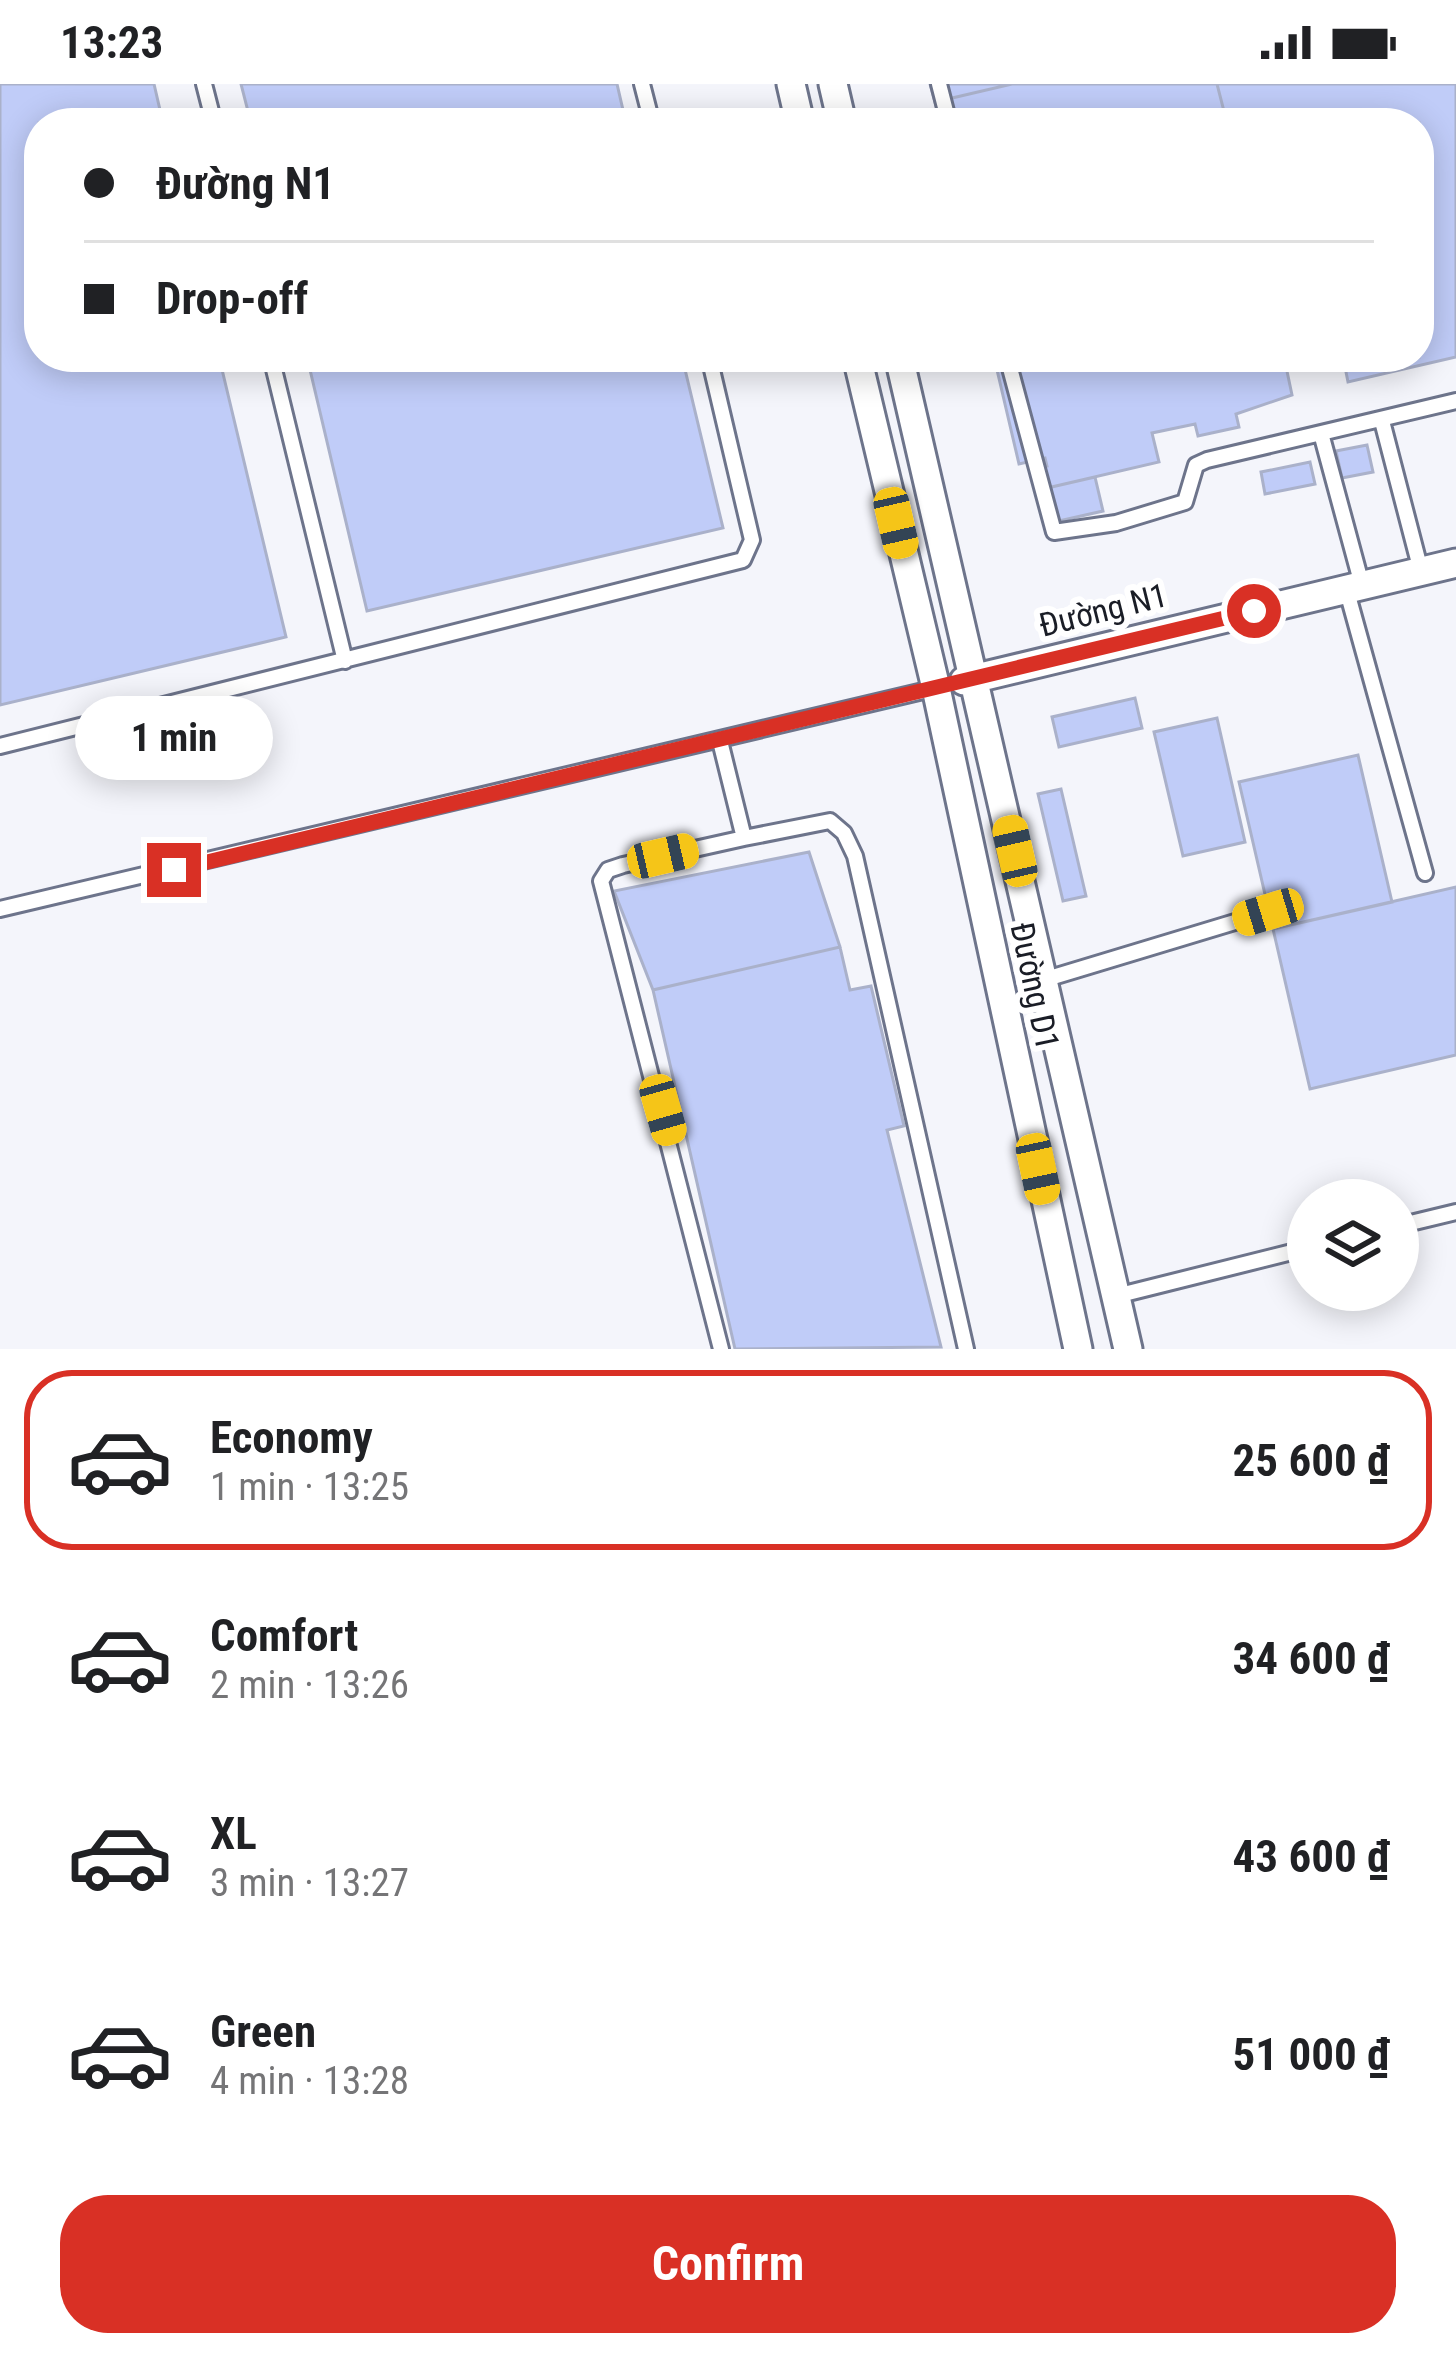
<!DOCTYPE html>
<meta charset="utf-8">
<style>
:root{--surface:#fff;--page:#f6f6f6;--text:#202124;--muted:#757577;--line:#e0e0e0;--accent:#d93025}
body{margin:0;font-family:"Roboto Condensed",sans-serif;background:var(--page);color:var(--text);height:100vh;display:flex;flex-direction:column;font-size:45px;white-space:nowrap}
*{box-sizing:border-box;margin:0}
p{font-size:39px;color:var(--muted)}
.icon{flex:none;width:66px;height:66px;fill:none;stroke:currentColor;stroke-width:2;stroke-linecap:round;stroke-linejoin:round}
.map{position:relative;height:1265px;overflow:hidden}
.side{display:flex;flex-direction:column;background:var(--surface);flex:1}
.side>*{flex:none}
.top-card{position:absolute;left:24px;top:24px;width:1410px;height:264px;border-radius:48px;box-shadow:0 6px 30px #0003;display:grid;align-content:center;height:264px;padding:0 60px;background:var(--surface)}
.buttons{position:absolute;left:1287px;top:1095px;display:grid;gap:24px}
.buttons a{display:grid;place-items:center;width:132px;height:132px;border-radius:50%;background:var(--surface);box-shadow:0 6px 30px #0003;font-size:60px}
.end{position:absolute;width:54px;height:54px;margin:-27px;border:15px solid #d93025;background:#fff;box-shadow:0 0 0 6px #fff}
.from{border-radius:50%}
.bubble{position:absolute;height:84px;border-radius:42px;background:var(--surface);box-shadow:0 6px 30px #0003;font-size:39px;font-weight:700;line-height:84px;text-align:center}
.car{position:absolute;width:36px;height:72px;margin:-36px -18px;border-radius:15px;box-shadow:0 0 9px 3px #0007;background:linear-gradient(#f5c518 24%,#345 0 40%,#f5c518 0 76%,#345 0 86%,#f5c518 0)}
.top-card b{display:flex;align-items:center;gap:42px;height:114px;font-size:45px}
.top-card b+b{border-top:3px solid var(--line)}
.top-card i{width:30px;height:30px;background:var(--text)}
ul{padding:21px 0 0;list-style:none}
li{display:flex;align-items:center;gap:36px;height:180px;margin:0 24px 18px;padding:0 36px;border:6px solid transparent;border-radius:48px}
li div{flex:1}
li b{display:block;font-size:45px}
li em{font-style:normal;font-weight:700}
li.selected{border-color:var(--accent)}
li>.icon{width:108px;height:108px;stroke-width:1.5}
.primary-button{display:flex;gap:24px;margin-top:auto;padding:24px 60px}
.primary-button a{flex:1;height:138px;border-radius:48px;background:var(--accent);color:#fff;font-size:48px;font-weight:700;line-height:138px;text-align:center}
.status{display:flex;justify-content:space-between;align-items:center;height:84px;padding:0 60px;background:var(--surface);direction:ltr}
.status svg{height:33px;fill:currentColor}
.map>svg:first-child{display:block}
.building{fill:#c0ccf8;stroke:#aab1ca;stroke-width:3}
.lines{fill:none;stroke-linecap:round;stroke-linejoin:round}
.service-casing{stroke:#6d748b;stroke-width:20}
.minor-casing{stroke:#6d748b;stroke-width:33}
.service{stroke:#fff;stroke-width:14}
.minor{stroke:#fff;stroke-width:27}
.route{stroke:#d93025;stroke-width:15}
.labels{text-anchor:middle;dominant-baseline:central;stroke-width:12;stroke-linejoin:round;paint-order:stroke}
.street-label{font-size:33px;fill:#1a1d26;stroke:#fff}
</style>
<div class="status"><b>13:23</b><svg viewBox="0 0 49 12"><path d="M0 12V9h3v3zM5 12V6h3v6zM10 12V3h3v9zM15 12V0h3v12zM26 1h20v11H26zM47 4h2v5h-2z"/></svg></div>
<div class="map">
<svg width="1456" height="1265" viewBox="0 0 1456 1265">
<rect width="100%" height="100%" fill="#f4f5fb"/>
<!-- building -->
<path class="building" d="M0,0h154l9,39h-124v234h180l67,280 -286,68z
M241,0h376l9,39h-375z
M930,0h82l-77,18z
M1012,0h205l10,39h-287l-5,-21z
M1217,0h239v273l-108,25 -5,-25h76v-234h-192z
M307,273h375l41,171 -356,83z
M994,273h290l8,38 -56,19 3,13 -41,9 -3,-12 -43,9 7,29 -116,27 -5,-21 9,-2 -2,-8 -26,6z
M1367,361l6,27 -31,6 -6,-27z
M1310,378l5,22 -50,10 -4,-22z
M1095,393l8,34 -53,12 -7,-34z
M1135,614l7,30 -83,19 -7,-30z
M1217,634l28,124 -62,14 -29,-124z
M1358,671l34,147 -119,27 -34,-147z
M1061,705l25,107 -23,5 -25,-107z
M809,768l31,95 -187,43 -39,-99z
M1456,803v168l-146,34 -37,-160z
M840,863l10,43 21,-4 33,140 -17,4 54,217 -206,2 -82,-359z"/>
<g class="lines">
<!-- service casing -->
<g class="service-casing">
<path id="service" d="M204,0l10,39
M642,0l10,39
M939,0l10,39
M271,273l74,304
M1007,273l47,175 62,-9 69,-21 11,-37 11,-5 249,-59
M1382,337l39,150
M1322,353l40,148
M1346,504l79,285
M720,657l24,97 -121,27 -15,5 -7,11 120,468
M0,662l743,-186 9,-20 -43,-183
M744,754l86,-17 14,12 11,23 111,493
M0,825l936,-221
M1043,896l225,-68
M1398,1142l58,-14
M1116,1212l192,-48"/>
</g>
<!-- minor casing -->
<g class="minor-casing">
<path id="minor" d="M791,0l9,39
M833,0l9,39
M857,273l79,331 142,661
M899,273l229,992
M964,597l492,-118"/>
</g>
<!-- service -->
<use href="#service" class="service"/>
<!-- minor -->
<use href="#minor" class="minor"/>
</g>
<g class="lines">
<!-- route -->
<path class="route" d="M174,786l1080,-259"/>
</g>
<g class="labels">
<!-- street labels -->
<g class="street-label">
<text transform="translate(1103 526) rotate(-14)">Đường N1</text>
<text transform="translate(1035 902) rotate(78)">Đường D1</text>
</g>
</g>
</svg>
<div class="buttons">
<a><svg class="icon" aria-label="layers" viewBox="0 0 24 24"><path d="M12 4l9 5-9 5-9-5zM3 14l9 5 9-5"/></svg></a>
</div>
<i class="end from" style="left:1254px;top:527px"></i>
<i class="end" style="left:174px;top:786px"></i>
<div class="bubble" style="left:75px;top:612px;width:198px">1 min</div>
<i class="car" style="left:896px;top:439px;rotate:167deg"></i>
<i class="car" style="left:1015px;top:767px;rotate:347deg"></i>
<i class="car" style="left:663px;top:772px;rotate:77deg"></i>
<i class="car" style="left:1268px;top:828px;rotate:253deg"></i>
<i class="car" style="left:663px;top:1026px;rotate:164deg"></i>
<i class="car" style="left:1038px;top:1085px;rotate:168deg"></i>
<div class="top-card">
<b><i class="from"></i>Đường N1</b>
<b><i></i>Drop-off</b>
</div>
</div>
<section class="side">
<ul>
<li class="selected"><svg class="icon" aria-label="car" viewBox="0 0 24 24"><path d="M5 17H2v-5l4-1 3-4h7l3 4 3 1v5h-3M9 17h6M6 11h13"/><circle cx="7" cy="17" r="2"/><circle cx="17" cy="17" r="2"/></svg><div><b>Economy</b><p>1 min · 13:25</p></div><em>25 600 ₫</em></li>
<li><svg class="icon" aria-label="car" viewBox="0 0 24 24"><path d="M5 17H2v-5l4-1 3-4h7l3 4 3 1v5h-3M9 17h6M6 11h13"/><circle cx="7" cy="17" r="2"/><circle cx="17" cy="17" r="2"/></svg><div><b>Comfort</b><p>2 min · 13:26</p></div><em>34 600 ₫</em></li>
<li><svg class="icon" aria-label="car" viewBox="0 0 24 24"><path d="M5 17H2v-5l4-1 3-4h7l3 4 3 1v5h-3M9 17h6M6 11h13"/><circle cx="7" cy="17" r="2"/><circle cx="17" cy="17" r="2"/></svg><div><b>XL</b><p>3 min · 13:27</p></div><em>43 600 ₫</em></li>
<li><svg class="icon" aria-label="car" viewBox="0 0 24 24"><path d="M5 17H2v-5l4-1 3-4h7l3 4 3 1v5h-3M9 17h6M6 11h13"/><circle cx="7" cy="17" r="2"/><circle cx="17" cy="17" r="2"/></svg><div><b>Green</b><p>4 min · 13:28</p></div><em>51 000 ₫</em></li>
</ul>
<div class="primary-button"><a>Confirm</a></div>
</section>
